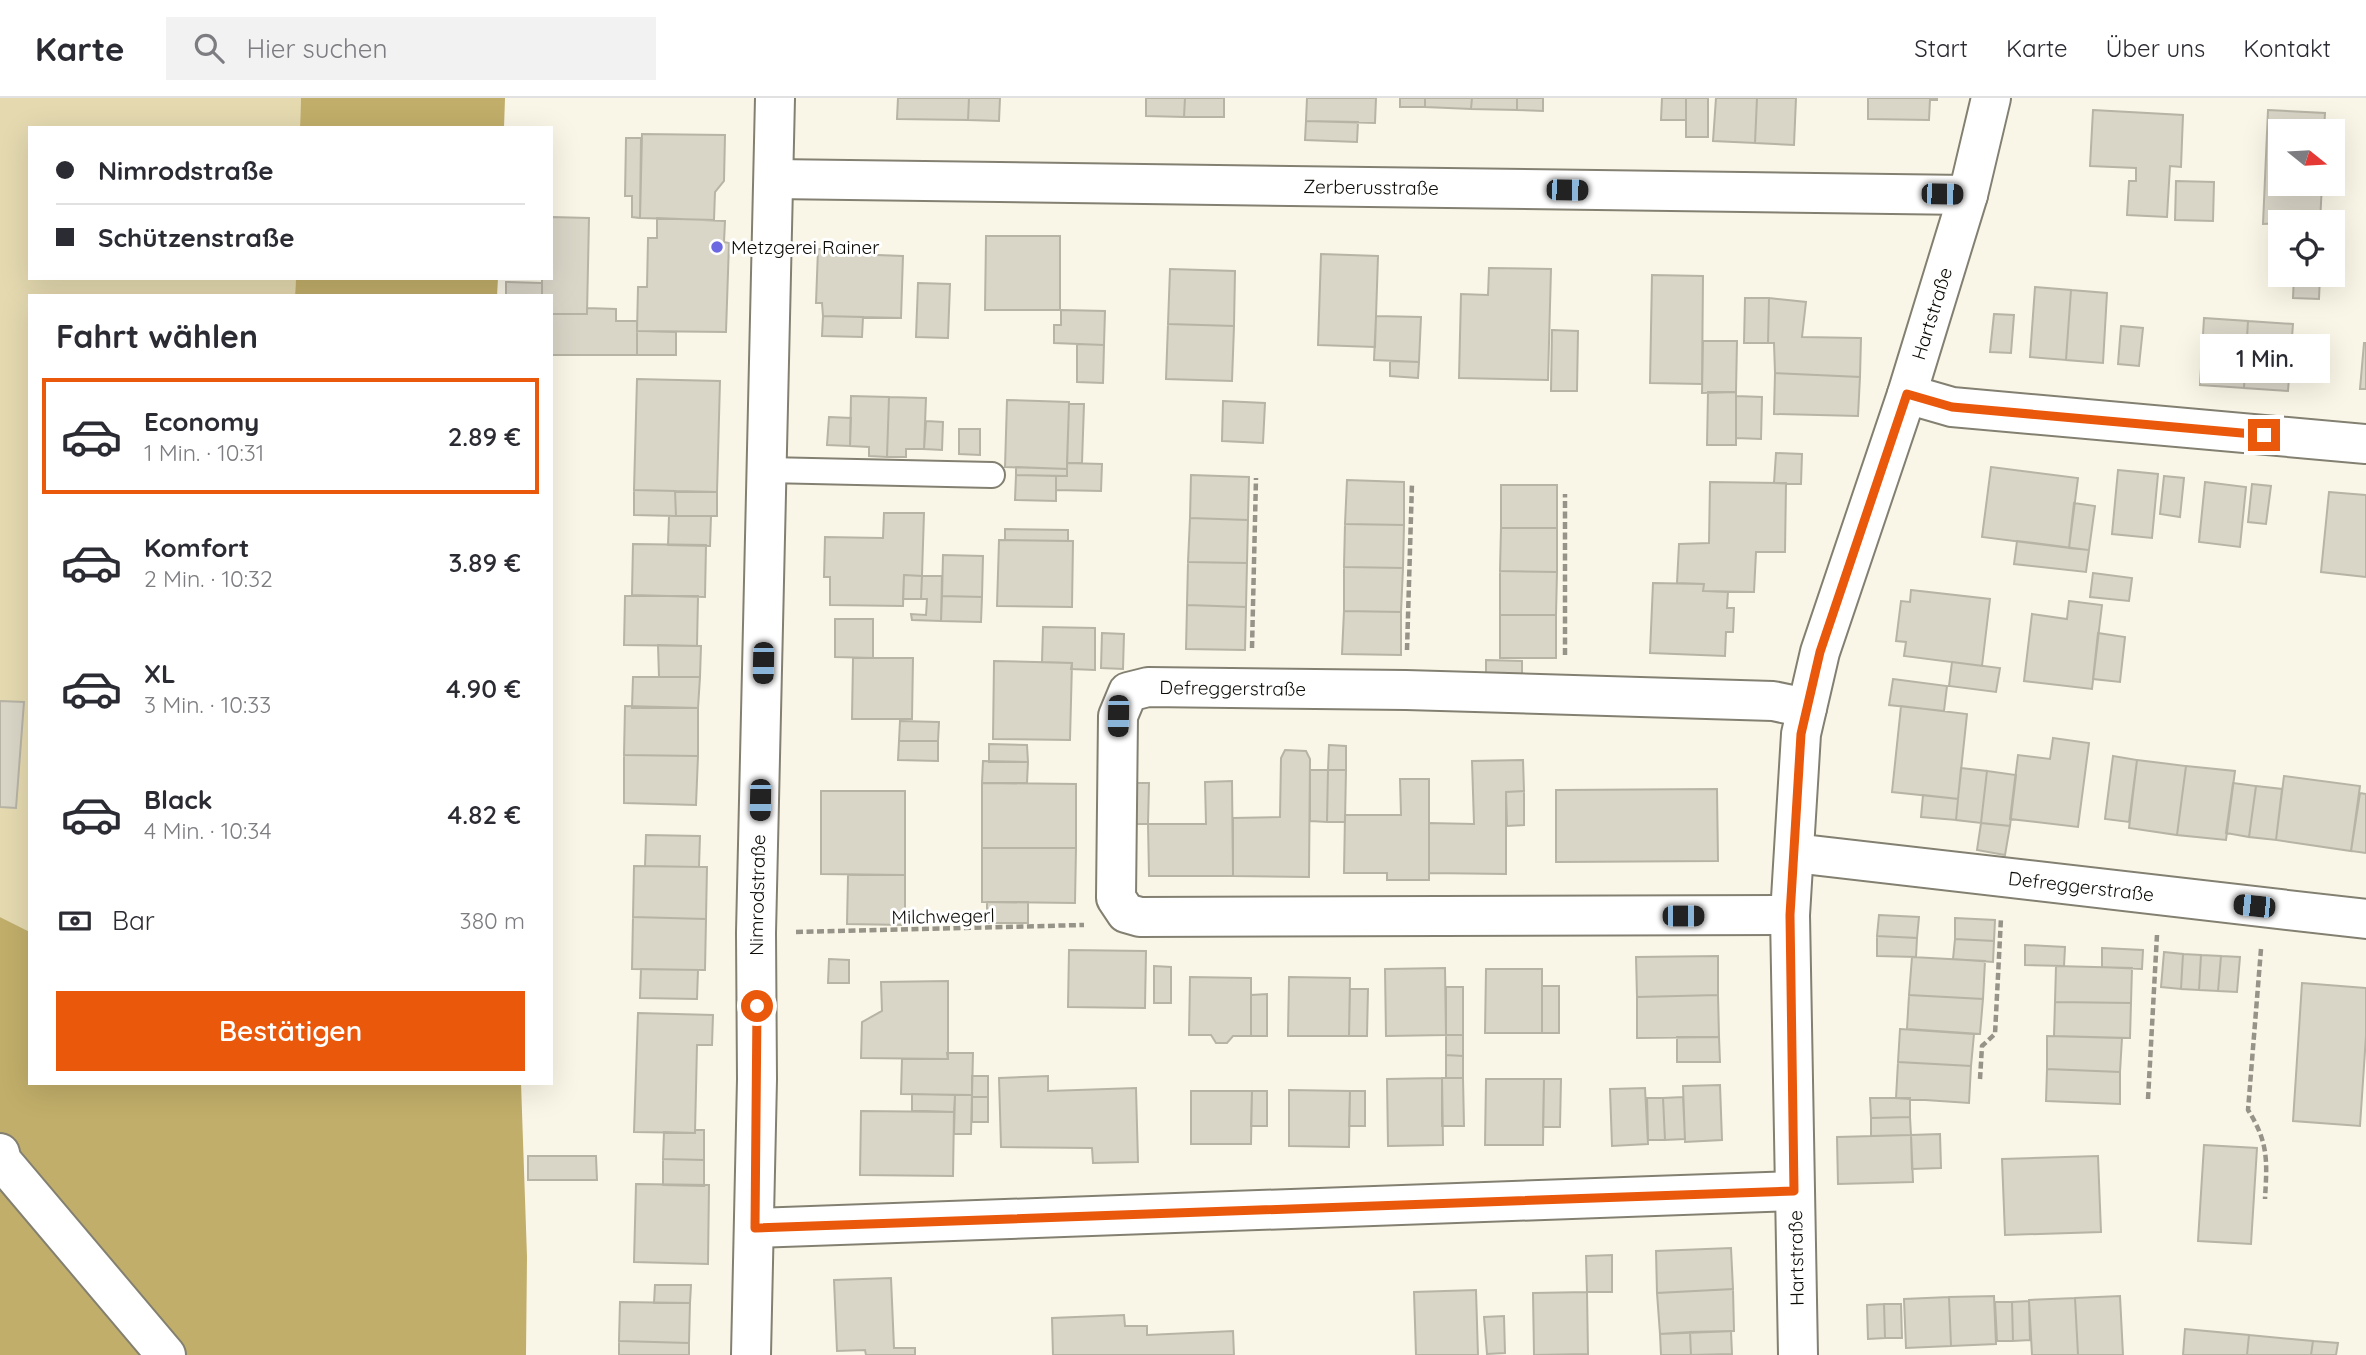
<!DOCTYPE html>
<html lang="de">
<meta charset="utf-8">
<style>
:root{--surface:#fff;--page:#f2f2f3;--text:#2b2b33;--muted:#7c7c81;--line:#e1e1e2;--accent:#ea580c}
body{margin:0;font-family:Quicksand,sans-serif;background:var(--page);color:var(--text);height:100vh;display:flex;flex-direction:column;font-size:26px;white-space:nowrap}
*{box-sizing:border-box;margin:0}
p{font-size:23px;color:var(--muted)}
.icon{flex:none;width:38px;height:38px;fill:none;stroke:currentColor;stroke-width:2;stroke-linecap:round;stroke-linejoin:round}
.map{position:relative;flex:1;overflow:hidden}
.sheet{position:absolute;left:28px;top:196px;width:525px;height:791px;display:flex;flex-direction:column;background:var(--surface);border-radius:0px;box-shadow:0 7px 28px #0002}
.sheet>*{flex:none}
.guide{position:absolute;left:28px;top:28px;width:525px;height:154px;border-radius:0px;box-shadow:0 7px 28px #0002;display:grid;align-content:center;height:154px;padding:0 28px;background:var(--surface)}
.needle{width:46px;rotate:108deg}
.tools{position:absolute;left:2268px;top:21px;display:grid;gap:14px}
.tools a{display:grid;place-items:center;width:77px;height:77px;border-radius:0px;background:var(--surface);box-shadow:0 7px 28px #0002;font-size:35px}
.end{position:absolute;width:32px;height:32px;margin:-16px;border:9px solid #ea580c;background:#fff;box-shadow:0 0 0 4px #fff}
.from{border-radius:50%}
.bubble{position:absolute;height:49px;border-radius:0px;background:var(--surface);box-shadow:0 7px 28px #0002;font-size:23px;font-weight:600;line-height:49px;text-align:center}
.car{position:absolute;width:21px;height:42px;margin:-21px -10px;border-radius:9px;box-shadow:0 0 5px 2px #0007;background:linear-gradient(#222 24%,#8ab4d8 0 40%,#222 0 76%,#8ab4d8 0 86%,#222 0)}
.guide b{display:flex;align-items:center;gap:24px;height:66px;font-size:26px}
.guide b+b{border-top:2px solid var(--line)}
.guide i{width:18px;height:18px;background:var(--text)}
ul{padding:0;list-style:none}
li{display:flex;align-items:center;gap:21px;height:116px;margin:0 14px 10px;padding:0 14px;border:4px solid transparent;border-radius:0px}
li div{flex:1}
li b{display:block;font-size:26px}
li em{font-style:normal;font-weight:600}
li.current{border-color:var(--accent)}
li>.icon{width:63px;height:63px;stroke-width:1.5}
h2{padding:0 28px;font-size:32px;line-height:84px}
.pay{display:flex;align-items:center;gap:18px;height:77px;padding:0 28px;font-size:26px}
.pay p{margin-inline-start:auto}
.primary-button{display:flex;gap:14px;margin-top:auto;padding:14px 28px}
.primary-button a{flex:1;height:80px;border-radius:0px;background:var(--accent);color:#fff;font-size:28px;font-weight:600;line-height:80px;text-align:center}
header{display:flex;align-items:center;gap:42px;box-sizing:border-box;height:98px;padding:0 35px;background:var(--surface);border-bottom:2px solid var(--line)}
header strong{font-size:33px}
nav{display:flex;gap:38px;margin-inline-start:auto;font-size:24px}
.search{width:490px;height:63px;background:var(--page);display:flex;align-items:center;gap:18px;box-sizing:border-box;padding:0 24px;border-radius:0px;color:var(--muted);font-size:26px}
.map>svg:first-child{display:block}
.green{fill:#e4d9af}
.forest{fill:#c1ae6a}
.building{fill:#d9d5c7;stroke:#b7b3a5;stroke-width:2}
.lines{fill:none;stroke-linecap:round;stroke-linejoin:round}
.lane-casing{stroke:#838072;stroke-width:28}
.street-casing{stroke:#838072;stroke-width:42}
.path{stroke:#969388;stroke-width:4.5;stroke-dasharray:7 3.5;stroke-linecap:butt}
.lane{stroke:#fff;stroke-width:24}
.street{stroke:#fff;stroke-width:38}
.route{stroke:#ea580c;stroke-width:9}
.poi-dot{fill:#6b68e1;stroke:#fff;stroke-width:2.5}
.labels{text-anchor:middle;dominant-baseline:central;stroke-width:6;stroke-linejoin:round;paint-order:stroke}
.street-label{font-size:19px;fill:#0d0c07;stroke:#fff}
.poi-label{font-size:19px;fill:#0d0c07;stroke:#fff;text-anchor:start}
</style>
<header>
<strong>Karte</strong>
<div class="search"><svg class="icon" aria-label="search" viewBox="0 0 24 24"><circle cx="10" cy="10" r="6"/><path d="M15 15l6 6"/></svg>Hier suchen</div>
<nav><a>Start</a><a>Karte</a><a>Über uns</a><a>Kontakt</a></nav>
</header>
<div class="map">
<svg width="2366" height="1257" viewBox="0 0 2366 1257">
<rect width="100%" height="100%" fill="#faf6e7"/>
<!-- green -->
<path class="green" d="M0,0h301l-1,30h-270v150h266l-1,18h-265v636l-30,-15z"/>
<!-- forest -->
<path class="forest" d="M301,0h204l-1,30h-204z
M296,180h202l-1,18h-202z
M0,819l30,15v151h491l6,174 -1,98h-526z"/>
<!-- building -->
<path class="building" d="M898,0h71l-1,22 -71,-1z
M969,0h31l-1,23 -31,-1z
M1146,0h39l-1,19 -38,-1z
M1185,0h39v19h-40z
M1307,0h69l-1,25 -69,-2z
M1400,0h25v9h-25z
M1425,0h47l-1,11 -46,-2z
M1472,0h45v12l-46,-1z
M1517,0h26v13l-26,-1z
M1662,0h24v22h-25z
M1686,0h22v39h-22z
M1716,0h41l-2,45 -42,-2z
M1757,0h39l-2,47 -39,-2z
M1868,0h69v2h-7l-1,20 -61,-1z
M2093,12l90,5 -2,52 -11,-1 -3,51 -40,-2 2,-34h7v-13l-46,-2z
M2268,12l57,3 -1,18h-44v53h42l-2,38 -57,2z
M1306,23l52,1 -1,20 -52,-2z
M642,36l83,1 -1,46 -9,11 -1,28 -74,-2z
M626,40h15l-1,80 -8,-1v-21h-7z
M2176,83l38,1 -1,39 -38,-1z
M551,119l38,1 -2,96h-36v-18h-9v-18h9z
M657,120l68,3 -1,21 5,1 -3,89 -89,-1 1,-44h9l1,-49h9z
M2270,130h10v27h-11z
M2333,130h10l-1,29h-9z
M986,138h74v74h-75z
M818,151l33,1v4l52,2 -2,62 -78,-2 -1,-13h-6z
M1321,156l57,2 -3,91 -57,-2z
M1489,170l62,1 -3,111 -89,-2 2,-84 27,1z
M1170,171l65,2 -1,55 -66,-2z
M1652,177l51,1 -1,108 -52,-1z
M2294,177h26l-1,24 -26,-1z
M506,184l36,1v13h-36z
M918,185l32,1 -2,54 -32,-1z
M2035,189l36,3 -5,70 -36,-3z
M2071,192l36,3 -4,70 -37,-3z
M1745,200h24l-1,45h-24z
M1769,200l37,4 -4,35 59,1 -1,39 -85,-4 -1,-30h-6z
M587,210l29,1v12h21v34h-86v-41h36z
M1061,212l44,1 -1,34 -50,-2v-18h7z
M1994,216l20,1 -3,38 -21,-1z
M823,218l40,1 -1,20 -40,-1z
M1376,218l45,1 -2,45 -45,-2z
M2204,220l44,3 -4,67 -44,-3z
M2248,223l45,3 -5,67 -44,-3z
M1168,226l66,2 -2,55 -66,-2z
M2121,228l22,2 -4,38 -21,-2z
M1552,232l26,1 -1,60h-26z
M637,233l39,1v23h-39z
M1703,243h34l-1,51 -34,1z
M2364,245h2v46h-6z
M1077,246l27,1 -1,38 -26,-1z
M1390,263l29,1 -1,16 -28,-2z
M1775,275l85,4 -2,39 -84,-2z
M637,281l83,2 -3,111 -83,-2z
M1708,294h28v53h-29z
M851,298l38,1 -2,60 -18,-1v-9l-19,-1z
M1736,298l26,1 -1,42 -25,-1z
M889,299l37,1 -2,51h-18v8h-19z
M1007,302l62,2 -2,67 -62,-2z
M1223,303l42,2 -2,40 -41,-2z
M1069,306h15l-2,59h-15z
M829,319l22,1 -1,28 -23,-1z
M926,323l17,1 -1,28 -18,-1z
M959,331h21v26l-21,-1z
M1776,355l26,1 -1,30 -27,-1z
M1067,365l35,1 -1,27 -45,-1v-14h11z
M1016,369l51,2v7l-51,-1z
M1991,369l87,11 -9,70 -87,-11z
M2118,372l40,4 -6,64 -40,-4z
M1016,377l40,1v25l-41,-1z
M1191,377l58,2 -1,43 -58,-2z
M2164,378l20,2 -4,39 -20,-3z
M1347,382l57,2v43l-59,-1z
M1710,384l76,1 -1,69h-29l-2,40 -51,-1 1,-7 -27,-1 2,-39 30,-1z
M2205,384l41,5 -6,60 -41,-5z
M2252,386l19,2 -5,38 -18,-2z
M1501,387h56v43h-56z
M634,392l41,1 1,25 -42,-1z
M675,393l42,1v24h-41z
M2329,394l37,3v82l-45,-5z
M2074,405l21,3 -6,44 -20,-2z
M884,415h40l-2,63 -18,-1 -1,31 -73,-1v-28h-6l1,-40 58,1z
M669,418h42l-1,30 -42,-1z
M1190,420l58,2 -1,43 -59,-1z
M1345,426l59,1 -1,43 -59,-1z
M1501,430h56v44l-57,-1z
M1005,431l63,1v11l-63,-1z
M999,442l74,1 -1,66 -75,-1z
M2017,443l72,9 -3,22 -72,-8z
M633,446l73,1 -1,52 -73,-2z
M943,457l40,1 -1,41 -40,-1z
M1188,464l59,1 -1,44 -59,-2z
M1344,469l59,1 -2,44 -57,-1z
M1500,473l57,1 -1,43h-56z
M2093,475l39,5 -3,23 -39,-4z
M904,477l18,1 -1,23h-18z
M922,478h20l-1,45 -29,-1 -1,-6 15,1 1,-16h-6z
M1653,485l51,1 -1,7 25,1 -1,16h7l-1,24h-7l-1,24 -75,-3z
M1911,492l79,9 -8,67 -78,-10 2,-14 -10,-1 5,-40 9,1z
M625,498h73l-1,50 -73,-1z
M942,498l40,1 -1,25 -40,-1z
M2069,503l33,4 -10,84 -68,-8 8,-67 35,5z
M1187,507l59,2 -1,43 -59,-1z
M1344,513l57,1v43l-59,-1z
M1500,517h56v43h-56z
M835,521h38v39l-38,-1z
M1043,529l52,1v42l-24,-1 1,-6 -30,-1z
M1102,535l22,1 -1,35 -22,-1z
M2098,535l27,4 -5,45 -27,-3z
M658,547l43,1 -1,31h-41z
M853,560h60l-1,61h-60z
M1486,562l36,1v17l-36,-1z
M994,563l78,2 -2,77 -77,-1z
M1952,564l48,6 -4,24 -47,-6z
M633,579h67l-2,31h-66z
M1893,581l54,7 -3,25 -55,-6z
M0,603l24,1 -8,106 -16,-1z
M625,608l73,2v48l-74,-1z
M1901,608l66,8 -9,85 -66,-7z
M900,623l39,1 -1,19h-39z
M2053,640l36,5 -11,84 -68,-8 8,-64 32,4z
M899,643h39v20l-40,-1z
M989,646l38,1 1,17h-39z
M1329,647l17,1v24h-18z
M1285,652l21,1 4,8 -1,118 -76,-1v-58l47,-1 1,-59z
M624,657l74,1 -2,49 -72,-2z
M2113,658l24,4 -8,62 -24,-3z
M1523,662l1,31 -18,1v82l-77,-1v-50l45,1 -2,-63z
M2137,662l49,6 -9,69 -48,-7z
M983,663l45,1 -1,21h-45z
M2186,668l49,5 -9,69 -49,-5z
M1961,670l26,3 -6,52 -25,-3z
M1310,672h18l-1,52 -17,-1z
M1328,672h18l-1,52h-18z
M1987,673l29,4 -6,51 -29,-3z
M2284,678l76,10 -9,65 -75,-11z
M1400,681h29v101h-42v-7h-43l1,-58h56z
M1232,683l1,95h-84l-1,-52h58l-1,-42z
M982,685l94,1v64h-94z
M1132,685h17l-1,41h-18z
M2233,685l23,3 -7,51 -23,-4z
M2256,688l26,3 -6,51 -27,-3z
M1717,691l1,72 -162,1v-72z
M821,693h84v84l-84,-1z
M1524,693v34l-17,1 -1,-34z
M2360,695l6,1v59l-15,-2z
M1923,697l35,4 -2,21 -35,-3z
M1981,725l29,3 -5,29 -28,-5z
M646,737l54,1 -1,31 -54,-1z
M982,750h94l-1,55 -93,-1z
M634,768l73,1 -1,52 -73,-2z
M848,777h57v50l-58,-1z
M987,804h41v21h-41z
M1879,817l40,2 -2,21 -40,-2z
M633,819l73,2 -1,51 -73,-1z
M1955,820l40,2 -1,21 -39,-2z
M1877,838l40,2 -1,19 -39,-1z
M1955,841l39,2 -1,21 -40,-3z
M2025,847l40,2 -1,19 -39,-1z
M2102,850l41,2 -1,19 -40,-2z
M1069,852l77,1 -1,57 -77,-1z
M2164,854l19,2 -2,35 -20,-2z
M2183,856l18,1 -2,35 -18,-1z
M2201,857l20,1 -3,35 -19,-1z
M1718,858v39l-81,2 -1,-40z
M2221,858l19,1 -3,35 -19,-1z
M1912,859l73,4 -2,38 -74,-4z
M829,861l20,1v23h-21z
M1154,868l17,1v36h-17z
M2056,868l76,2 -1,35 -76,-1z
M1445,870l1,67 -60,1 -1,-67z
M641,871l57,1 -1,29 -57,-1z
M1486,871h56v64h-57z
M1190,879l61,1v58h-18l-6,7h-11l-5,-8h-22z
M1289,879l61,1 -1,58h-61z
M948,883v78l-87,-1 1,-36 20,-11 -1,-29z
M2302,885l64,5v48l-6,90 -67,-5z
M1542,888h17v47h-17z
M1446,889h17v48h-17z
M1350,891h18l-1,47h-18z
M1267,896v42h-16v-41z
M1718,897l1,42 -82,1v-41z
M1909,897l74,4 -3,35 -73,-5z
M2055,904l76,1 -1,35 -76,-2z
M638,915l75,2 -1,30h-15l-2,88 -61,-1z
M1900,931l74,5 -3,32 -73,-4z
M1446,937h17v21l-17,-1z
M2047,938l75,2 -2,34 -73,-3z
M1677,939h42l1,25h-43z
M947,955h26l-1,42 -71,-1 1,-35h46z
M1446,957l17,1v22h-17z
M1898,964l73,4 -2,37 -73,-5z
M2047,971l73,3v32l-74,-3z
M972,978h16v21h-16z
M1048,978v15l88,-3 2,74 -45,1 -1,-15 -91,-1 -2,-69z
M1442,980l1,67 -55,1 -1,-67z
M1442,980h21l1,48h-22z
M1486,981h58l-1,66h-58z
M1544,981h17l-1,48h-17z
M1720,987l2,55 -37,2 -2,-56z
M1645,990l3,56 -36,2 -2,-57z
M1289,992l61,1 -1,56 -60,-1z
M1191,993h61l-1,53h-60z
M1252,993h15v35h-16z
M1350,993h15v35h-16z
M912,996l43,1 -1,17 -42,-1z
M955,997h17l-1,39h-17z
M972,999h16v25h-16z
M1683,999l2,42 -20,1 -2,-42z
M1647,1000h16l2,42h-17z
M1870,1000h40v19l-39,1z
M861,1013l93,1 -1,64 -93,-1z
M1910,1019l1,18 -40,1v-18z
M695,1032h9v30l-41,-1 1,-27 31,1z
M1940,1036l1,34 -29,1 -1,-34z
M1911,1037l2,47 -75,2 -1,-47z
M2204,1047l53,3 -6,96 -53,-3z
M528,1058h68l1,24h-69z
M2098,1058l3,76 -96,3 -3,-76z
M663,1061l41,1v26l-41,-1z
M636,1086l73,1 -1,79 -74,-2z
M1731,1150l2,41 -76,4 -1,-42z
M1612,1157v37h-25l-1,-36z
M891,1180l3,70h21v7h-49l-1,-5 -28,1 -3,-71z
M655,1187h36l-1,18h-36z
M1733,1191l1,42 -74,3 -3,-41z
M1476,1192l2,65h-62l-2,-63z
M1587,1194l1,62 -54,1 -1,-62z
M1994,1198l2,48 -45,2 -2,-49z
M2120,1198l3,59h-45l-3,-57z
M1949,1199l2,49 -45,2 -2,-49z
M2075,1200l3,57h-46l-3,-55z
M2029,1203l1,39 -17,1 -1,-39z
M620,1204l70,1 -1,40 -70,-2z
M1995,1204h17l1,39h-16z
M1884,1206h17l1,34h-17z
M1884,1206l1,34 -17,1 -1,-34z
M1124,1217l1,11h22v9l86,-4 1,24h-181l-1,-37z
M1504,1218l1,37 -18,1 -3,-37z
M2185,1231l64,6 -2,20h-64z
M1731,1233l1,23 -41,1 -1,-23z
M1690,1234l1,23h-30l-1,-21z
M2249,1237l64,6 -2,14h-64z
M619,1243l70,2v12h-70z
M2313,1243l25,2 -2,12h-25z"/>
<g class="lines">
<!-- lane casing -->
<g class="lane-casing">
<path id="lane" d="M767,372l225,5"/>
</g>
<!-- street casing -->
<g class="street-casing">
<g id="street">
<path id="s1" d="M774,81l1194,16"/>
<path d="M1907,296l45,13 414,37"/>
<path id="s2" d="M1794,755l572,66"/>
<path id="s3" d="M1790,817l-650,2 -14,-4 -10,-15 2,-182 10,-24 20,-5 258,3 367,11 34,7"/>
<path d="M0,1055l2,8 164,194"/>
<path d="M755,1130l1039,-37"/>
<path id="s4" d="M751,1257l6,-276 -1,-146 19,-835"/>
<path id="s5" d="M1798,1257l-8,-440 11,-181 19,-82 87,-258 61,-199 23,-97"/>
</g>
</g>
<!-- path -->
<path class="path" d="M1252,550l4,-170
M1407,552l5,-167
M1565,557v-161
M796,834l288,-7
M2261,851l-13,161c21,33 19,52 17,89
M1980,981l2,-33 13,-12 6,-116
M2148,1001l9,-164"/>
<!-- lane -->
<use href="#lane" class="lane"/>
<!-- street -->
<use href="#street" class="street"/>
</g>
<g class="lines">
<!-- route -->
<path class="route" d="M757,908l-2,222 1039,-37 -4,-276 11,-181 19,-82 87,-258 45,13 312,28"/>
</g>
<!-- markers -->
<circle class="poi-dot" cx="717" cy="149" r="7"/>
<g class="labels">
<!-- street labels -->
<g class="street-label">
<text stroke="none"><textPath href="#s1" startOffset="597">Zerberusstraße</textPath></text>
<text stroke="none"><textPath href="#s5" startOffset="1062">Hartstraße</textPath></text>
<text stroke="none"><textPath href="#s3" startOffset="996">Defreggerstraße</textPath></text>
<text stroke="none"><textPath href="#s2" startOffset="289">Defreggerstraße</textPath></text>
<text stroke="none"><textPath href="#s4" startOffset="460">Nimrodstraße</textPath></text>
<text transform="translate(943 818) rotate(-1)">Milchwegerl</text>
<text transform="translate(1796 1160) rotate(-91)">Hartstraße</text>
</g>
<!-- poi labels -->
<g class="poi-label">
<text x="731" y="149">Metzgerei Rainer</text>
</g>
</g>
</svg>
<div class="tools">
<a><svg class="needle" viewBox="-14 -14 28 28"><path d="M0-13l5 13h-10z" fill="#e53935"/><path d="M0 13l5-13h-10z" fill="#7c7c81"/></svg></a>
<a><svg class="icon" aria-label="locate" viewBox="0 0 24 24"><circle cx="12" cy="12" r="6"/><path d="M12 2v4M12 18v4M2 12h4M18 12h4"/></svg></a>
</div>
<i class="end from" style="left:757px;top:908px"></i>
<i class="end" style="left:2264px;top:337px"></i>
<div class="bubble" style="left:2200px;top:236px;width:130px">1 Min.</div>
<i class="car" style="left:1567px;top:92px;rotate:91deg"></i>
<i class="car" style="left:1942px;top:96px;rotate:91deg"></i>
<i class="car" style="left:763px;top:565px;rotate:181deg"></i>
<i class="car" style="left:1118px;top:618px;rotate:181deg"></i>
<i class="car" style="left:760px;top:702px;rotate:181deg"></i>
<i class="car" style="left:2254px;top:808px;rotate:276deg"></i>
<i class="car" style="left:1683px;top:818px;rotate:90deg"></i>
<div class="guide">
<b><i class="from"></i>Nimrodstraße</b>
<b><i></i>Schützenstraße</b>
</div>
<section class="sheet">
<h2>Fahrt wählen</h2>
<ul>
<li class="current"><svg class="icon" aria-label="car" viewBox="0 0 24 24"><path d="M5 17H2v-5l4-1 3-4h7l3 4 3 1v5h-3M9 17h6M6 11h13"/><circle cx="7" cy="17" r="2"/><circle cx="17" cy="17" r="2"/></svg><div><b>Economy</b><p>1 Min. · 10:31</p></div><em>2.89 €</em></li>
<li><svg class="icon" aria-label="car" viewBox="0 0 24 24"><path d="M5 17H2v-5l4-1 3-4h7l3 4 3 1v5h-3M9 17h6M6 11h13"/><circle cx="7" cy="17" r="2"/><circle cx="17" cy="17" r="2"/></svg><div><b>Komfort</b><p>2 Min. · 10:32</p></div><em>3.89 €</em></li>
<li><svg class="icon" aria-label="car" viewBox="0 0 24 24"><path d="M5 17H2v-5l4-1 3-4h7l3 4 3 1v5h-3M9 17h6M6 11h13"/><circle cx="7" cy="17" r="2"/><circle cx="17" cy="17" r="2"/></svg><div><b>XL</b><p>3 Min. · 10:33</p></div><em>4.90 €</em></li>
<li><svg class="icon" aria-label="car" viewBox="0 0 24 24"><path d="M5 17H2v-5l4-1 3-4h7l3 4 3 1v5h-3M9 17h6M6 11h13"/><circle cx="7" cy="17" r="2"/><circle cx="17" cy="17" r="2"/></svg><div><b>Black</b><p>4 Min. · 10:34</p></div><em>4.82 €</em></li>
</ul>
<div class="pay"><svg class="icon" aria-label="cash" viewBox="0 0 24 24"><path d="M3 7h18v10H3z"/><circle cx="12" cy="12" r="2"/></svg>Bar<p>380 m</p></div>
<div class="primary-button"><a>Bestätigen</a></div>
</section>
</div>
